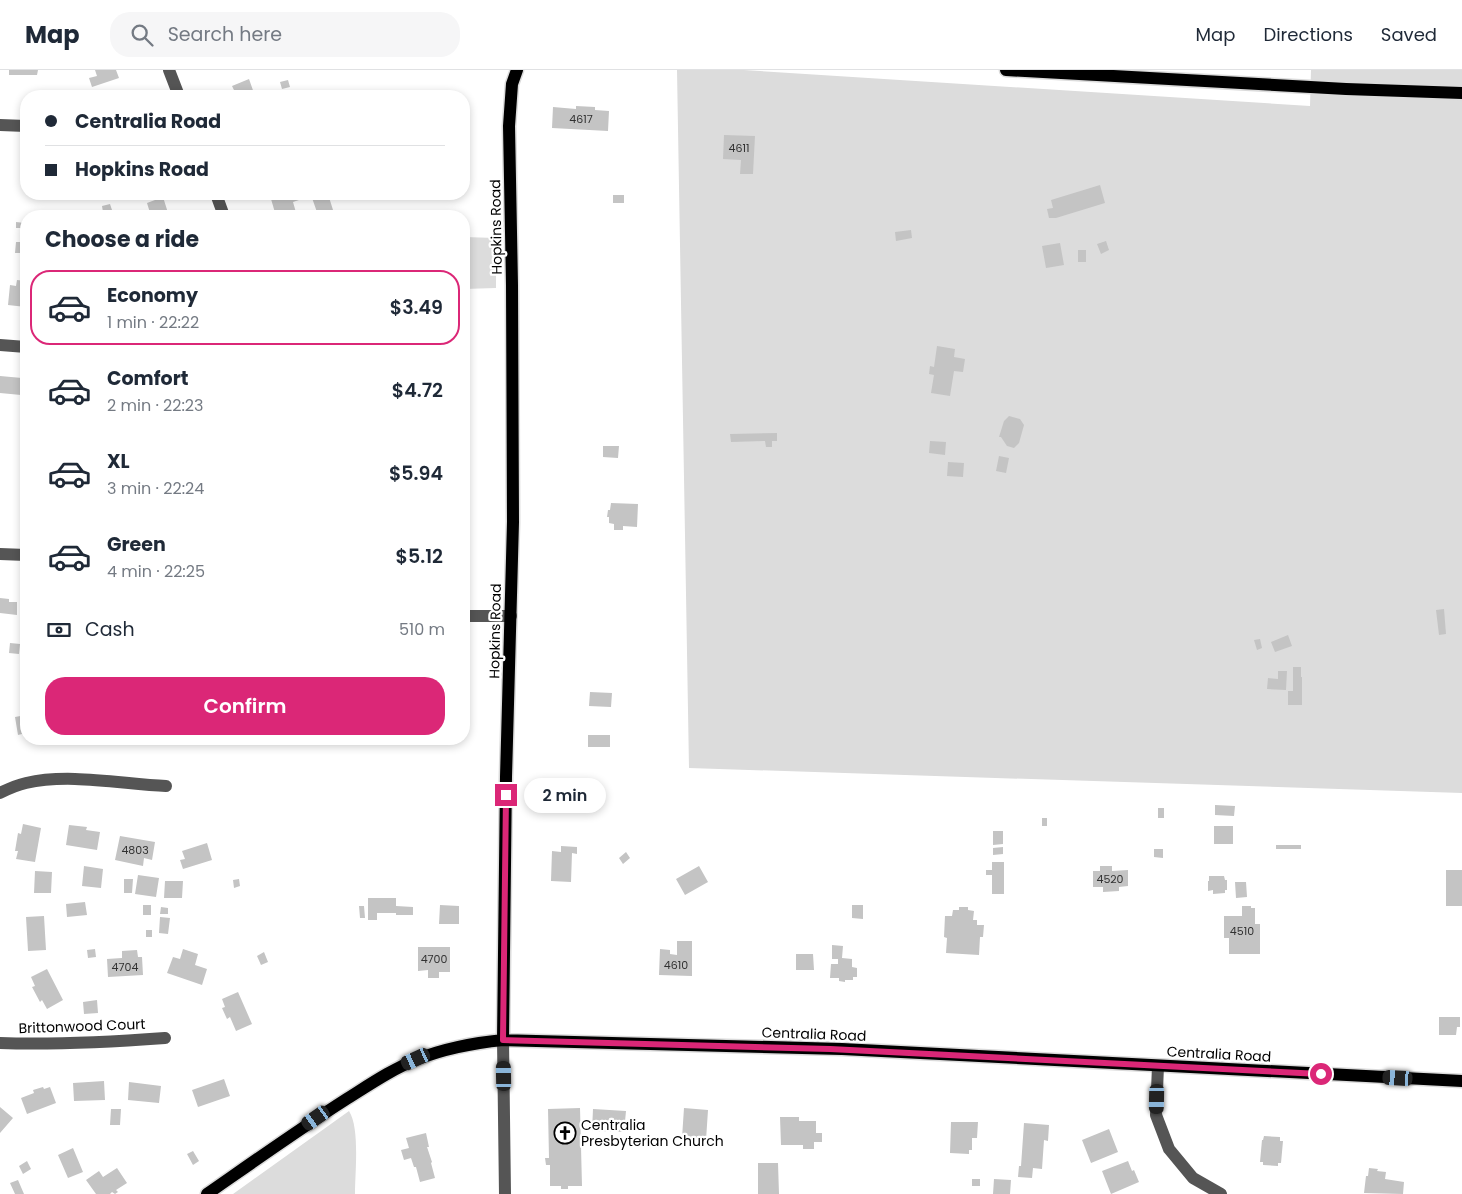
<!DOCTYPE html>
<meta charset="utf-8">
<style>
:root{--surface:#fff;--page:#f6f6f7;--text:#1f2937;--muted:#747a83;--line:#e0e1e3;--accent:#db2777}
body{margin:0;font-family:Poppins,sans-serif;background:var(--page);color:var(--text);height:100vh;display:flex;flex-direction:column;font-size:19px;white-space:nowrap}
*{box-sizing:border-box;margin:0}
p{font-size:16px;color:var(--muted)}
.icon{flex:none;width:28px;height:28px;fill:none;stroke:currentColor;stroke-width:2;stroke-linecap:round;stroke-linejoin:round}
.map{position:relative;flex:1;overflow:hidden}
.panel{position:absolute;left:20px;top:140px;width:450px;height:535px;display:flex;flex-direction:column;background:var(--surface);border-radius:20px;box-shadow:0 2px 8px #0003}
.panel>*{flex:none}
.hud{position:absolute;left:20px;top:20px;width:450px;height:110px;border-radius:20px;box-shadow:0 2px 8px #0003;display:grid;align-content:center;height:110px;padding:0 25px;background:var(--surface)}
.end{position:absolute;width:22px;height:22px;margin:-11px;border:6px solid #db2777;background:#fff;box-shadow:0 0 0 2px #fff}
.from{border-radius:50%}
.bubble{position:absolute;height:35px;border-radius:18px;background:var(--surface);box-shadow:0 2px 8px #0003;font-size:16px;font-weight:600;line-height:35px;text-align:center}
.car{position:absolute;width:15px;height:30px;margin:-15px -8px;border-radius:6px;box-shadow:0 0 4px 1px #0007;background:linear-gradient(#222 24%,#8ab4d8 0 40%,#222 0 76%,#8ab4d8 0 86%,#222 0)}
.hud b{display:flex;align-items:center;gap:18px;height:48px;font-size:19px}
.hud b+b{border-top:1px solid var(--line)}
.hud i{width:12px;height:12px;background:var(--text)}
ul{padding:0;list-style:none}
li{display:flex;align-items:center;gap:15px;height:75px;margin:0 10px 8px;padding:0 15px;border:2px solid transparent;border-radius:20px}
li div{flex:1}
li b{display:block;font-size:19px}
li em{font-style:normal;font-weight:600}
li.on{border-color:var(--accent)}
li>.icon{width:45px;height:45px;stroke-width:1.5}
h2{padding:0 25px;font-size:22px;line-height:60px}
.pay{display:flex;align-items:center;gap:12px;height:55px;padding:0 25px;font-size:19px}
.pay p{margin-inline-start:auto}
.cta{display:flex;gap:10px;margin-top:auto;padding:10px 25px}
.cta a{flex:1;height:58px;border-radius:20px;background:var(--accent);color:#fff;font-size:20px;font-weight:600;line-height:58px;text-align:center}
header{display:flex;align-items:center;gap:30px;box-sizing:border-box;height:70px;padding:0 25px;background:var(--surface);border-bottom:1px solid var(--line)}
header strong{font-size:24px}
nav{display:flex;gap:28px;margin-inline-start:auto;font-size:18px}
.search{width:350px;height:45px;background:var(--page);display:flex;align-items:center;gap:12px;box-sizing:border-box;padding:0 18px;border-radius:20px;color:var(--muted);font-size:19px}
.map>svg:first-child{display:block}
.green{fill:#dcdcdc}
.building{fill:#c4c4c4}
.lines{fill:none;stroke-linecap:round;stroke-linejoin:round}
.major-casing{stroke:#dbdbdb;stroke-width:15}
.minor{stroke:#555;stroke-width:12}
.major{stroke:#000;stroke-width:12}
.route{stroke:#db2777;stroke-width:6}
.labels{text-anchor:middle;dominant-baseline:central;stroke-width:4.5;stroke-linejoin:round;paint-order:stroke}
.number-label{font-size:11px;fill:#313131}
.street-label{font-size:14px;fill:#000;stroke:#fff}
.poi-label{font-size:14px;fill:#000;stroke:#fff;text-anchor:start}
</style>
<header>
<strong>Map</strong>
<div class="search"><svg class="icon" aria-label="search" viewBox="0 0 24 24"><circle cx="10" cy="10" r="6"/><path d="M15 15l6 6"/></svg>Search here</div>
<nav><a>Map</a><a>Directions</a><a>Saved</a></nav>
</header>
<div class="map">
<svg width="1462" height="1124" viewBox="0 0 1462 1124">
<rect width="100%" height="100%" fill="#fff"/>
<!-- green -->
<path class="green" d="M677,0h67l566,36 1,-36h151v723l-773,-25z
M464,167l32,1v50l-32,1z
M349,1041c11,17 6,62 6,83h-122z"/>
<!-- building -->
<path class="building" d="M9,0h29l-1,5h-28z
M95,0h21l3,8 -27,9 -3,-9 8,-2z
M249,9l6,17h-18l-5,-10z
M288,10l2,7 -8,2 -2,-7z
M576,36l19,1v3l14,1 -1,20 -56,-3 1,-21 23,2z
M724,65l31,1 -2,38h-13l1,-14 -18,-1z
M23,101h3v20h-3z
M1100,115l5,18 -49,15h-7l-2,-9 6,-1 -2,-8z
M289,124h8l2,6 -6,2 4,14h-21l-5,-17z
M314,124h14l5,16 -15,5 -7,-20z
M613,125h11v8h-11z
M163,127l6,19h-18l-4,-13z
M110,134l2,6 -9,2 -1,-6z
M16,152l9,1 -1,5h-8z
M911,160l1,8 -16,3 -1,-9z
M1106,171l3,9 -8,4 -4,-10z
M16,172h6v11h-7z
M1060,173l4,22 -18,3 -4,-22z
M1078,180h8v12h-8z
M17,210l9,1v26l-18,-2 2,-20 6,1z
M937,276l18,3 -1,8 11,2 -2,13 -9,-1 -4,25 -19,-3 3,-18 -5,-1 1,-8 4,1z
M0,306l22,2 -1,17 -21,-2z
M1009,346l11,3 4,6 -5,18 -5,5 -7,-2 -6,-9h-2l5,-16z
M777,363v8h-5v6h-6l-1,-6 -34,1 -1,-8z
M930,371l16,1 -1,13 -16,-2z
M603,376h16l-1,12 -15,-1z
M999,386l10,2 -3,15 -10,-2z
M948,392l16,1 -1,14 -16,-1z
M611,433l27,1 -1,23 -14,-1v4h-9v-6l-5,-1v-6h-2l1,-7h2z
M0,528l9,1v3h8v13l-17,-2z
M1444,539l2,25 -7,1 -3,-25z
M1288,565l4,11 -17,6 -4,-10z
M1260,569l2,9 -5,2 -3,-10z
M10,573l10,1 -1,10 -10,-1z
M1293,597h8v10h1v28h-14v-14h5z
M1278,601h9l-1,19 -19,-1 1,-11 10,1z
M590,622l22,1 -1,14 -22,-1z
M26,645v18l-8,2 -3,-18z
M588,665h22v12h-22z
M1215,735l20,1 -1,10 -19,-1z
M1158,738h6v10h-6z
M1042,748h5v8h-5z
M23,754l18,4 -6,34 -19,-3 2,-8h-3l3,-18 3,1z
M69,755l18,2 -1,3 14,2 -3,18 -31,-5z
M1214,756h19v18h-19z
M993,761h10v13l-10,1z
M120,766l35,6 -3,18 -8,-2 -1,8 -28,-6z
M207,773l5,17 -29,9 -3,-9 5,-1 -3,-8z
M1276,775h25v4h-25z
M561,776l16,1v7l-5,-1 -1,29 -20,-1 1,-30 9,1z
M1003,777v7l-10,1v-7z
M1154,779h9v9l-9,-1z
M626,782l4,6 -7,6 -4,-6z
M992,792h12v32h-12v-19h-6v-5h6z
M84,796l19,3 -2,19 -19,-2z
M699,796l9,16 -23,13 -9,-16z
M1100,796h12v5l16,-1v16l-9,1v4l-16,1v-5h-10v-16h7z
M1446,800h16v36h-16z
M35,801l17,1 -1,21h-17z
M138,805l21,3 -3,19 -21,-3z
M1209,806h15l1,4h2v10h-2v3l-12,1v-4l-5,1v-10h1z
M124,809h9l-1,14h-8z
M239,809l1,7 -6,2 -1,-8z
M165,811h18l-1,17h-18z
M1235,812h11l1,15 -11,1z
M368,828h28v8l17,1v8h-17v-2h-19v7h-9z
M85,832l2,13 -20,2 -1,-13z
M143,835h8v10h-8z
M440,835l19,1v18h-20z
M852,835h11v14l-11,-1z
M359,836h5l1,12h-5z
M1242,836h9v2h4v16h5v30h-31v-16h-5v-22h18z
M161,837l7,1v6h-8z
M959,837h9v3l6,1 -1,9h4v5h7l-1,12h-3l-1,18 -33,-2 1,-15 -3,-1 1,-21h7l1,-6h6z
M44,846l2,34 -18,1 -2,-34z
M160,847l10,1 -2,16 -9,-1z
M146,860h6v7h-6z
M677,871h15v35l-33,-1 1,-26 10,1v4l7,1z
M832,875l11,1 -1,12 10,1v8l5,1v9h-4v3h-8v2l-6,-1v-3h-9l1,-14h7v-5h-6z
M418,877h32v25h-11v6h-11v-8l-10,1z
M95,879l1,8 -8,1 -1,-8z
M183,879l15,5 -3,11 12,4 -5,16 -35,-12 6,-16 7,2z
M137,880l1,7h4l1,18 -35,2 -1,-18 15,-1v-7z
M264,882l4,10 -7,3 -4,-9z
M796,884h17l1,16h-18z
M47,899l16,31 -16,9 -5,-9 -2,2 -8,-15 3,-1 -4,-9z
M238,922l14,32 -16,7 -6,-14 -3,2 -5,-11 3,-1 -3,-8z
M97,930l1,13 -14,1 -1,-12z
M1439,947h21v10h-3l-1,8h-17z
M224,1009l6,17 -32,11 -6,-17z
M104,1011l1,19 -31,1 -1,-18z
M129,1012l32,4 -2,17 -31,-3z
M43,1017l1,2 6,-2 6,16 -29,11 -6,-16 13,-5 -1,-3z
M0,1037l13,11 -13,15z
M580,1038l2,78h-14v3h-7v-3h-11v-21h-4l-1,-7h4l-1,-49z
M684,1038l24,2 -2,30 -11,-1v5l-9,-1 1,-5h-5z
M111,1039h10l-1,16h-10z
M593,1039l33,2 -2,21 -32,-1z
M780,1047h19v4h17v12h6v9h-8v7h-11v-4h-22z
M951,1052h27l-1,16h-5v12h-3v4l-19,-1z
M1024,1053l25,2 -1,16 -4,-1 -2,29 -9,-1 -1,10 -14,-1 1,-11h2z
M1109,1059l9,23 -27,11 -9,-23z
M426,1063l3,14h-2l5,15 -1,1 4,15 -15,4 -4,-15h-2l-3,-9 -7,2 -3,-10 8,-2 -3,-10z
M1264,1066l16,1v4h3l-2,22h-3v3l-15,-1v-3h-3l2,-22h1z
M73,1078l10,24 -15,6 -10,-23z
M193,1081l6,10 -6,4 -6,-11z
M27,1091l4,8 -8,5 -4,-8z
M1128,1091l4,10 2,-1 5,12 -28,12 -9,-23z
M758,1093h20l1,31h-21z
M117,1098l10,15 -11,7 2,2 -3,2 -3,-2 -2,2h-14l-10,-14 13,-9 4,6z
M1369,1098l9,1 -1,2 9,1 -1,7 19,3 -1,12 -39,-1 2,-17h2z
M972,1109h8v7h-8z
M994,1109l17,1 -1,14h-17z
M18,1110l6,14h-9l-5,-11z"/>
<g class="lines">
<!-- major casing -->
<g class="major-casing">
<path id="major" d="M1006,0l340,19 116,4
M503,970l3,-263 7,-255 -1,-237 -3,-159 3,-42 5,-14
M207,1124c46,-32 91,-64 138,-94 24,-15 47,-31 73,-41 28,-11 55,-16 85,-19l339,9 620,32"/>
</g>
<!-- minor -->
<path class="minor" d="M169,0l10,26
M0,55l26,1
M216,124l8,22
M0,275l26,2
M0,484l26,1
M464,546h47
M0,723c8,-4 17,-8 26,-10 43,-10 96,1 140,3
M503,970l2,154
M0,973c55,2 110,-1 165,-5
M1158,996l-2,49 13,34 24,29 28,16"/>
<!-- major -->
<use href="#major" class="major"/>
</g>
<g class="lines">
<!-- route -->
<path class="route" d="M506,725l-3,245 327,9 491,25"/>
</g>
<!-- icons -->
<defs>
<g id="church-ring" transform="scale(1.125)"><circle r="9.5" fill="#fff" stroke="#000" stroke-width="1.5"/><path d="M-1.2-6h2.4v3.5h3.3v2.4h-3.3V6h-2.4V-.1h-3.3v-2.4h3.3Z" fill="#000"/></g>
</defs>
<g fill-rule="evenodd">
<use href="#church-ring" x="565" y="1063"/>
</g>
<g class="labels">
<!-- number labels -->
<g class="number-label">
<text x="581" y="49">4617</text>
<text x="739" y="78">4611</text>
<text x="135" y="780">4803</text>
<text x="1110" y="809">4520</text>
<text x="1242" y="861">4510</text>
<text x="434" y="889">4700</text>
<text x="676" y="895">4610</text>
<text x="125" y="897">4704</text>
</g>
<!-- street labels -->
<g class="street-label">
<text transform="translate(496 157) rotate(-91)">Hopkins Road</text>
<text transform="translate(495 561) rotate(-89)">Hopkins Road</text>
<text transform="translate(82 956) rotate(-2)">Brittonwood Court</text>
<text transform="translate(814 964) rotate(2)">Centralia Road</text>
<text transform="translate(1219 984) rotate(3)">Centralia Road</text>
</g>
<!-- poi labels -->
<g class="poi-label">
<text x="581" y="1055">Centralia<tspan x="581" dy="16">Presbyterian Church</tspan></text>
</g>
</g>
</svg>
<i class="end from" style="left:1321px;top:1004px"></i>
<i class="end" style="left:506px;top:725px"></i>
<div class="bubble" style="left:524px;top:708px;width:82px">2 min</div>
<i class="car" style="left:416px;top:989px;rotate:245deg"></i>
<i class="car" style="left:504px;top:1006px;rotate:359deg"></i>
<i class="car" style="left:1398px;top:1008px;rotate:273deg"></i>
<i class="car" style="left:1157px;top:1029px;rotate:181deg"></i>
<i class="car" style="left:316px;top:1048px;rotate:235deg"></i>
<div class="hud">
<b><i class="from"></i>Centralia Road</b>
<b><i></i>Hopkins Road</b>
</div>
<section class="panel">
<h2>Choose a ride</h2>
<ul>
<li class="on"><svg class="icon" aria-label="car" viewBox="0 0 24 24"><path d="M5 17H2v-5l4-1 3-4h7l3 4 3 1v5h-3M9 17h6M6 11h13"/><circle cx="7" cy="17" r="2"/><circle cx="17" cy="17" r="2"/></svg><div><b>Economy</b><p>1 min · 22:22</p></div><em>$3.49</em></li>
<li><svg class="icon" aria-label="car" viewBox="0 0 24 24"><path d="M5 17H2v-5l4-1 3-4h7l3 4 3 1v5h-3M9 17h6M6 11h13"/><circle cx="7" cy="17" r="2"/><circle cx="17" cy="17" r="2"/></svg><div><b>Comfort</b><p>2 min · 22:23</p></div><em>$4.72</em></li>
<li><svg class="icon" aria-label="car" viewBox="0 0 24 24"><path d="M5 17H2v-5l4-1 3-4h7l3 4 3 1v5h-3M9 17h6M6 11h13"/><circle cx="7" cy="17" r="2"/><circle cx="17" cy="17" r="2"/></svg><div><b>XL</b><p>3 min · 22:24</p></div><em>$5.94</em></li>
<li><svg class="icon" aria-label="car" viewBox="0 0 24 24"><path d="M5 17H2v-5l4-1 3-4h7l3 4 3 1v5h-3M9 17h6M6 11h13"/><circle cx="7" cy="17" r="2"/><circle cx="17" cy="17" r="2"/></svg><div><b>Green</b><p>4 min · 22:25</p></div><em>$5.12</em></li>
</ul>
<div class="pay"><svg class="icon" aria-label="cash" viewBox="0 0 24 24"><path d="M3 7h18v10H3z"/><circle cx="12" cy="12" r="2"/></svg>Cash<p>510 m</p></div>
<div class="cta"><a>Confirm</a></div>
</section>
</div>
